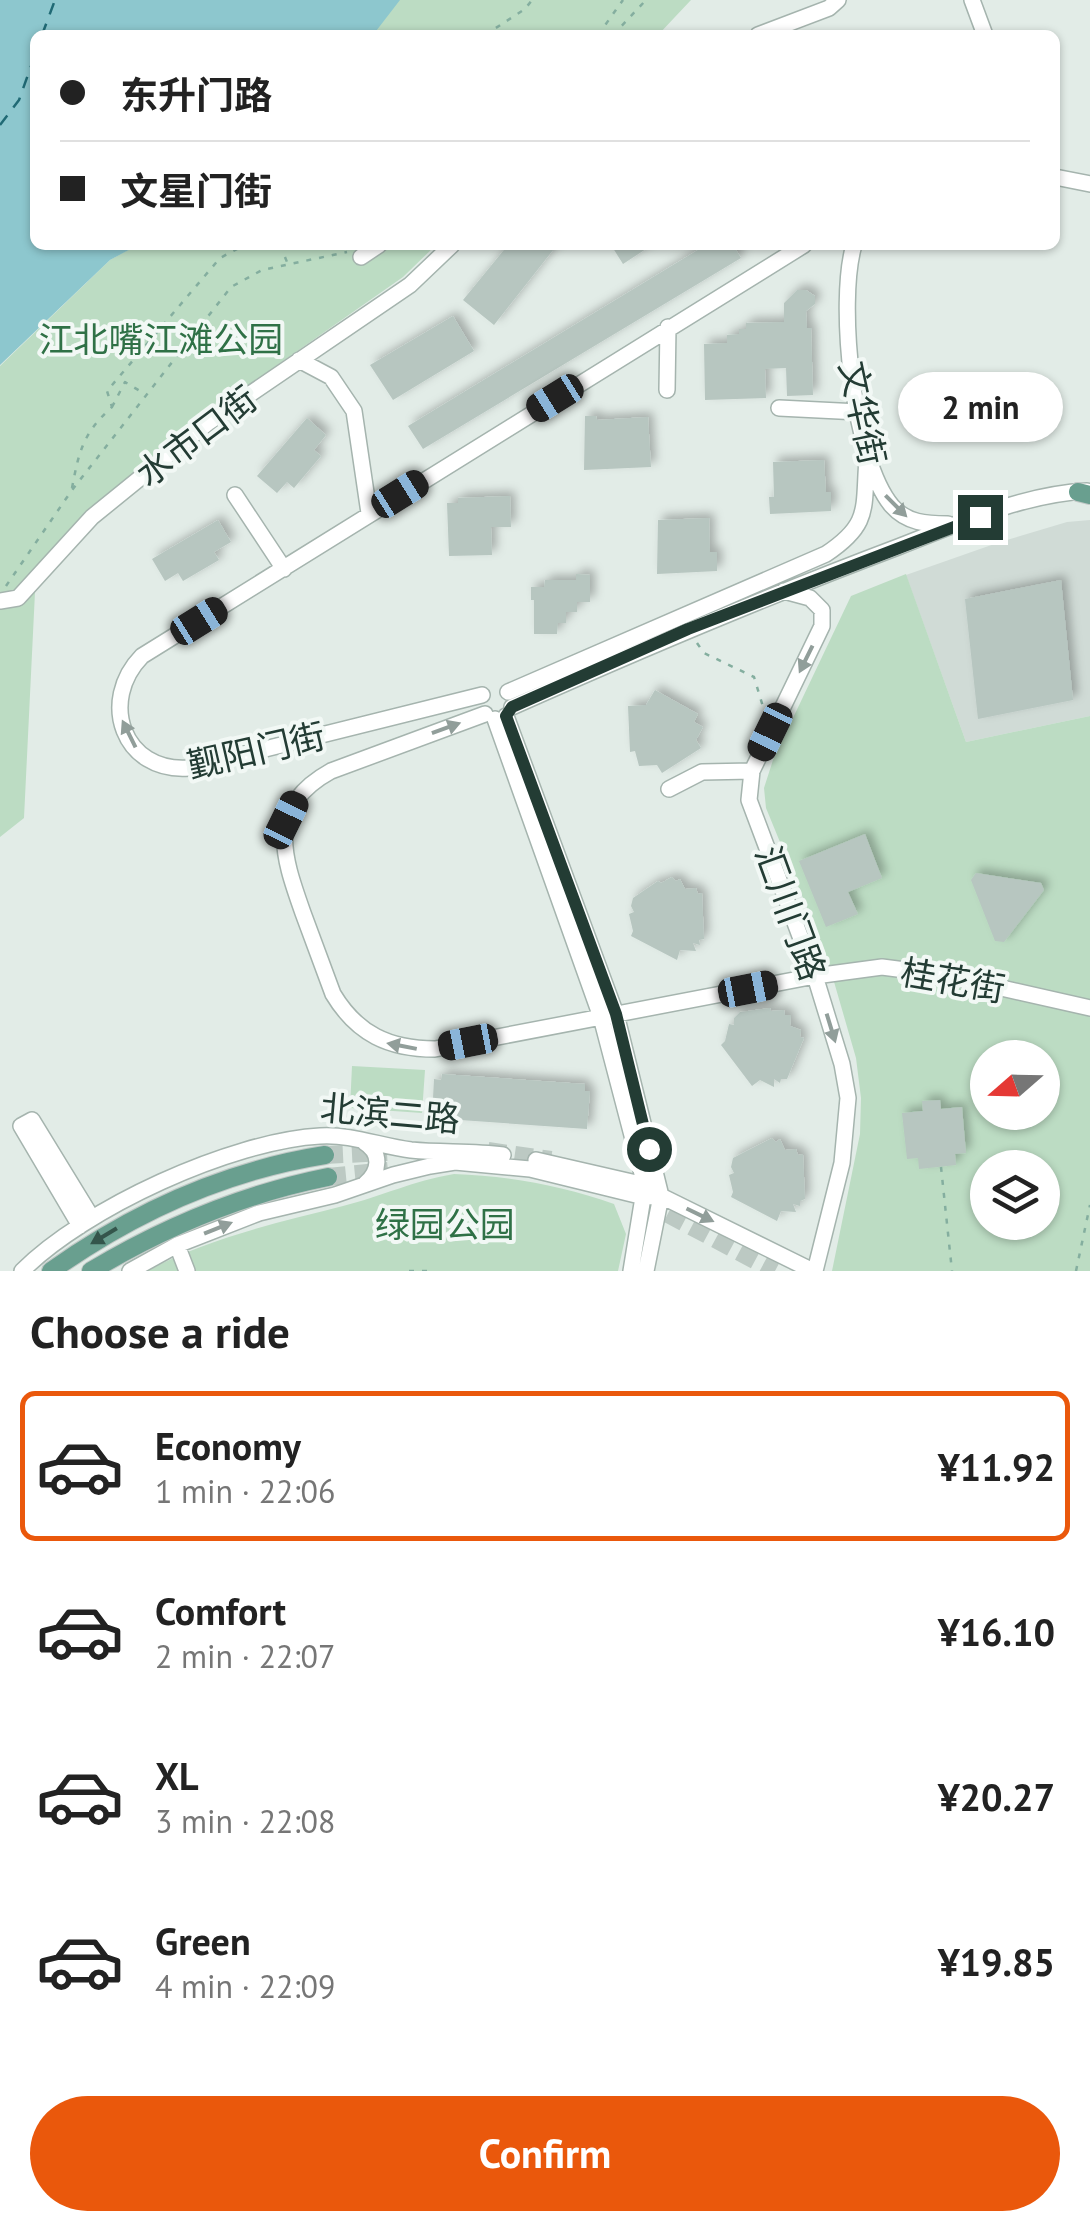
<!DOCTYPE html>
<meta charset="utf-8">
<style>
:root{--surface:#fff;--page:#f2f2f2;--text:#222;--muted:#767676;--line:#e0e0e0;--accent:#ea580c}
body{margin:0;font-family:"PT Sans","Noto Sans SC",sans-serif;background:var(--page);color:var(--text);height:100vh;display:flex;flex-direction:column;font-size:38px;white-space:nowrap}
*{box-sizing:border-box;margin:0}
p{font-size:32px;color:var(--muted)}
.icon{flex:none;width:55px;height:55px;fill:none;stroke:currentColor;stroke-width:2;stroke-linecap:round;stroke-linejoin:round}
.map{position:relative;height:1271px;overflow:hidden}
.drawer{display:flex;flex-direction:column;background:var(--surface);flex:1}
.drawer>*{flex:none}
.guide{position:absolute;left:30px;top:30px;width:1030px;height:220px;border-radius:15px;box-shadow:0 2px 8px #0004;display:grid;align-content:center;height:220px;padding:0 30px;background:var(--surface)}
.needle{width:65px;rotate:250deg}
.tools{position:absolute;left:970px;top:1040px;display:grid;gap:20px}
.tools a{display:grid;place-items:center;width:90px;height:90px;border-radius:50%;background:var(--surface);box-shadow:0 2px 8px #0004;font-size:50px}
.end{position:absolute;width:45px;height:45px;margin:-22px;border:12px solid #233c34;background:#fff;box-shadow:0 0 0 5px #fff}
.from{border-radius:50%}
.bubble{position:absolute;height:70px;border-radius:35px;background:var(--surface);box-shadow:0 2px 8px #0004;font-size:32px;font-weight:800;line-height:70px;text-align:center}
.car{position:absolute;width:30px;height:60px;margin:-30px -15px;border-radius:12px;box-shadow:0 0 8px 2px #0007;background:linear-gradient(#222 24%,#8ab4d8 0 40%,#222 0 76%,#8ab4d8 0 86%,#222 0)}
.guide b{display:flex;align-items:center;gap:35px;height:95px;font-size:38px}
.guide b+b{border-top:2px solid var(--line)}
.guide i{width:25px;height:25px;background:var(--text)}
ul{padding:0;list-style:none}
li{display:flex;align-items:center;gap:30px;height:150px;margin:0 20px 15px;padding:0 10px;border:5px solid transparent;border-radius:15px}
li div{flex:1}
li b{display:block;font-size:38px}
li em{font-style:normal;font-weight:800}
li.on{border-color:var(--accent)}
li>.icon{width:90px;height:90px;stroke-width:1.5}
h2{padding:0 30px;font-size:45px;line-height:120px}
.action{display:flex;gap:20px;margin-top:auto;padding:20px 30px}
.action a{flex:1;height:115px;border-radius:60px;background:var(--accent);color:#fff;font-size:40px;font-weight:800;line-height:115px;text-align:center}
.map>svg:first-child{display:block}
.built{fill:#d0dbd6}
.green{fill:#bcdcc3;fill-rule:evenodd}
.water{fill:#8dc7ce}
.lines{fill:none;stroke-linecap:round;stroke-linejoin:round}
.ferry{stroke:#206a75;stroke-width:2.5;stroke-dasharray:12 10;stroke-linecap:butt}
.building{fill:#b7c6c0;filter:url(#shadow)}
.major-tunnel{stroke:#bcc9c3;stroke-width:18;stroke-dasharray:18 9;stroke-linecap:butt}
.minor-casing{stroke:#a5b4ae;stroke-width:18}
.major-casing{stroke:#c1c8c6;stroke-width:20}
.path{stroke:#84ae9f;stroke-width:2.5;stroke-dasharray:5 8;stroke-linecap:butt}
.minor{stroke:#fff;stroke-width:15}
.major{stroke:#699f8f;stroke-width:18}
.oneway{fill:#919e9a}
.oneway2{fill:#34554b}
.route{stroke:#233c34;stroke-width:12}
.labels{text-anchor:middle;dominant-baseline:central;stroke-width:8;stroke-linejoin:round;paint-order:stroke}
.park-label{font-size:35px;fill:#2f7146;stroke:#f2f8f5}
.street-label{font-size:35px;fill:#233c34;stroke:#f2f8f5}
</style>
<div class="map">
<svg width="1090" height="1271" viewBox="0 0 1090 1271">
<defs>
<filter id="shadow"><feDropShadow dx="5" dy="-5" stdDeviation="5" flood-color="#0004"/></filter>
</defs>
<rect width="100%" height="100%" fill="#e2ece7"/>
<!-- built -->
<path class="built" d="M1090,520v196l-124,26 -60,-167 94,-33 67,-20z"/>
<!-- green -->
<path class="green" d="M371,0h320l-33,35h-314z
M137,245h299l-33,32 -130,91 -67,53 -110,97 -61,74 -11,226 -24,19v-471l110,-106z
M906,574l60,168 124,-26v555h-258l28,-137 1,-36 -5,-40 -30,-104 -60,-146 -2,-20 9,-28 78,-164zM988,1058h54v54h-54zM988,1168h54v54h-54z
M352,1066l73,4 -3,43 -72,-5z
M454,1174c56,2 108,12 160,30l12,30 -8,37h-471c62,-33 129,-48 196,-65 40,-10 69,-25 111,-32z"/>
<!-- water -->
<path class="water" d="M0,0h400l-27,35h-338v210h103l-28,15 -110,105z"/>
<g class="lines">
<!-- ferry -->
<path class="ferry" d="M42,35l13,-35
M0,125l19,-25 16,-45"/>
</g>
<!-- building -->
<path class="building" d="M508,245h49l-63,80 -31,-25z
M611,245h41l-29,19z
M706,245h27l8,13 -318,191 -15,-23z
M797,290h9l9,6v8l-9,7 1,17h4l2,67 -26,1 -1,-28 -21,1 1,29 -61,2 -1,-56 23,-1v-8l12,-1v-5h7v-6l38,-1v-19z
M453,316l21,35 -81,49 -23,-35z
M585,416h11l1,4 51,-3 3,50 -67,3z
M307,418l19,17 -12,15 7,6 -27,32 -7,-6 -10,11 -20,-17z
M824,460l2,32h5v19l-61,3 -1,-17h5l-1,-35z
M510,496l1,31h-20l1,28 -43,1 -2,-53h11v-5z
M709,518l1,34h7v19l-60,3 1,-54z
M218,520l13,22 -17,10 5,8 -36,21 -5,-8 -13,8 -13,-22z
M576,574l14,1v27h-13v10h-11v11h-8l-1,11h-23v-34h-3v-13h13l1,-7h31z
M1061,580l12,120 -95,19 -13,-120z
M655,690l43,24 -4,8 9,5 -7,13 5,8 -39,25 -5,-8 -18,1 -4,-15 -5,1 -2,-46 18,-1z
M865,834l17,44 -34,14 10,22 -32,13 -27,-66z
M976,873l65,10 3,7 -40,52 -9,-1 -24,-61z
M672,877l4,4 4,-2 5,10 11,-1 2,6 4,-1 2,46 -5,1 1,5 -7,-2 3,8 -16,-1 -3,10 -46,-24 2,-5 -4,-17 5,-2 -3,-6 2,-8 25,-17 3,2z
M770,1008l1,3 13,-1 1,5h6l-1,11 11,4 -1,7 4,1 -17,41h-6l-1,4 -6,-4v8l-14,-7 -8,6 -31,-41 4,-4 4,-17 5,1v-7l6,-6z
M442,1074l143,10v7h5l-3,38 -155,-11 2,-39 7,1z
M940,1100l1,9 21,-2 4,46 -11,1 1,11 -37,4 -1,-11 -11,1 -5,-46 21,-2 -1,-10z
M772,1138l4,4 4,-3 5,11 11,-1 2,6 5,-1 2,45 -5,2v5l-7,-2 3,8 -15,-1 -4,10 -46,-24 2,-5 -4,-17 5,-2 -3,-6 2,-9z"/>
<g class="lines">
<!-- major-tunnel -->
<path class="major-tunnel" d="M488,1151l63,9
M325,1155l62,-3
M328,1177l60,-6
M644,1201l131,70"/>
<!-- minor casing -->
<g class="minor-casing">
<path id="minor" d="M972,0l13,35
M758,35l71,-27 9,-8
M1055,177l35,7
M854,245c-17,57 -1,215 38,261 15,17 34,18 56,18
M361,257l18,-12
M299,360l32,17 23,34 15,102
M667,390l1,-63
M779,408l80,4
M235,495l49,74
M784,591l26,7 12,12v16l-70,145 -3,29 66,176 27,88 6,34 -6,65 -27,108
M0,601l18,-3 74,-81 117,-95 201,-137 42,-40
M508,692l318,-138c45,-30 37,-45 41,-95
M482,695l-293,73c-66,5 -91,-67 -47,-112l662,-411
M512,707c128,-57 256,-111 386,-160 60,-23 124,-53 189,-56
M485,714l-154,57c-65,36 -49,83 -28,142 10,27 20,54 30,81 24,40 56,55 102,55l380,-73 67,-9 62,8 146,33
M506,716l110,298 45,182 -15,75
M495,719l106,298 44,168 -14,86
M669,789l33,-17 50,-1
M364,1142c18,11 16,29 1,42
M536,1160l109,25 16,11
M80,1226l-59,-100 11,-6 60,98
M177,1245l10,26
M22,1271c63,-63 209,-130 298,-135 31,-2 60,10 91,14 31,3 61,1 92,5
M130,1271l47,-26 82,-32 76,-18 58,-20 37,-9 25,-4 75,7 114,28 17,-1 152,75"/>
</g>
<!-- major casing -->
<g class="major-casing">
<path id="major" d="M1078,492l12,3
M51,1271c83,-59 173,-100 274,-116
M91,1271c75,-45 152,-77 237,-94"/>
</g>
<!-- path -->
<path class="path" d="M485,35l40,-26 7,-9
M598,35l25,-35
M613,35l33,-35
M280,245l7,17
M112,407l13,-25 20,12
M72,488c7,-37 11,-55 40,-81l-5,-16 113,-133 19,-10 18,-3
M6,586l66,-96 159,-203 31,-17 85,-18
M697,643l7,10 50,24 10,33
M941,1167l11,104
M409,1271h26
M1076,1271l14,-66"/>
<!-- minor -->
<use href="#minor" class="minor"/>
<!-- major -->
<use href="#major" class="major"/>
</g>
<!-- one-way arrows -->
<defs><path id="oneway-solid" d="M-6-.8H1V-3.2L6.5 0L1 3.2V.8H-6Z" transform="scale(2.5)"/></defs>
<g class="oneway">
<use href="#oneway-solid" transform="translate(896 506) rotate(45)"/>
<use href="#oneway-solid" transform="translate(806 659) rotate(116)"/>
<use href="#oneway-solid" transform="translate(446 728) rotate(-20)"/>
<use href="#oneway-solid" transform="translate(129 734) rotate(-116)"/>
<use href="#oneway-solid" transform="translate(831 1028) rotate(73)"/>
<use href="#oneway-solid" transform="translate(402 1046) rotate(-169)"/>
<use href="#oneway-solid" transform="translate(700 1215) rotate(26)"/>
<use href="#oneway-solid" transform="translate(218 1228) rotate(-22)"/>
</g>
<use class="oneway2" href="#oneway-solid" transform="translate(104 1236) rotate(149)"/>
<g class="lines">
<!-- route -->
<path class="route" d="M649,1149l-33,-135 -110,-298 6,-9 176,-78 292,-112"/>
</g>
<g class="labels">
<!-- park labels -->
<g class="park-label">
<text x="161" y="339">江北嘴江滩公园</text>
<text x="445" y="1224">绿园公园</text>
</g>
<!-- street labels -->
<g class="street-label">
<text transform="translate(863 413) rotate(78)">文华街</text>
<text transform="translate(196 436) rotate(-37)">水市口街</text>
<text transform="translate(256 750) rotate(-13)">觐阳门街</text>
<text transform="translate(791 913) rotate(70)">汇川门路</text>
<text transform="translate(953 980) rotate(10)">桂花街</text>
<text transform="translate(390 1113) rotate(5)">北滨二路</text>
</g>
</g>
</svg>
<div class="tools">
<a><svg class="needle" viewBox="-14 -14 28 28"><path d="M0-13l5 13h-10z" fill="#e53935"/><path d="M0 13l5-13h-10z" fill="#767676"/></svg></a>
<a><svg class="icon" aria-label="layers" viewBox="0 0 24 24"><path d="M12 4l9 5-9 5-9-5zM3 14l9 5 9-5"/></svg></a>
</div>
<i class="end from" style="left:649px;top:1149px"></i>
<i class="end" style="left:980px;top:517px"></i>
<div class="bubble" style="left:898px;top:372px;width:165px">2 min</div>
<i class="car" style="left:555px;top:398px;rotate:238deg"></i>
<i class="car" style="left:400px;top:494px;rotate:58deg"></i>
<i class="car" style="left:199px;top:621px;rotate:58deg"></i>
<i class="car" style="left:770px;top:732px;rotate:206deg"></i>
<i class="car" style="left:286px;top:820px;rotate:26deg"></i>
<i class="car" style="left:748px;top:989px;rotate:79deg"></i>
<i class="car" style="left:468px;top:1042px;rotate:259deg"></i>
<div class="guide">
<b><i class="from"></i>东升门路</b>
<b><i></i>文星门街</b>
</div>
</div>
<section class="drawer">
<h2>Choose a ride</h2>
<ul>
<li class="on"><svg class="icon" aria-label="car" viewBox="0 0 24 24"><path d="M5 17H2v-5l4-1 3-4h7l3 4 3 1v5h-3M9 17h6M6 11h13"/><circle cx="7" cy="17" r="2"/><circle cx="17" cy="17" r="2"/></svg><div><b>Economy</b><p>1 min · 22:06</p></div><em>¥11.92</em></li>
<li><svg class="icon" aria-label="car" viewBox="0 0 24 24"><path d="M5 17H2v-5l4-1 3-4h7l3 4 3 1v5h-3M9 17h6M6 11h13"/><circle cx="7" cy="17" r="2"/><circle cx="17" cy="17" r="2"/></svg><div><b>Comfort</b><p>2 min · 22:07</p></div><em>¥16.10</em></li>
<li><svg class="icon" aria-label="car" viewBox="0 0 24 24"><path d="M5 17H2v-5l4-1 3-4h7l3 4 3 1v5h-3M9 17h6M6 11h13"/><circle cx="7" cy="17" r="2"/><circle cx="17" cy="17" r="2"/></svg><div><b>XL</b><p>3 min · 22:08</p></div><em>¥20.27</em></li>
<li><svg class="icon" aria-label="car" viewBox="0 0 24 24"><path d="M5 17H2v-5l4-1 3-4h7l3 4 3 1v5h-3M9 17h6M6 11h13"/><circle cx="7" cy="17" r="2"/><circle cx="17" cy="17" r="2"/></svg><div><b>Green</b><p>4 min · 22:09</p></div><em>¥19.85</em></li>
</ul>
<div class="action"><a>Confirm</a></div>
</section>
